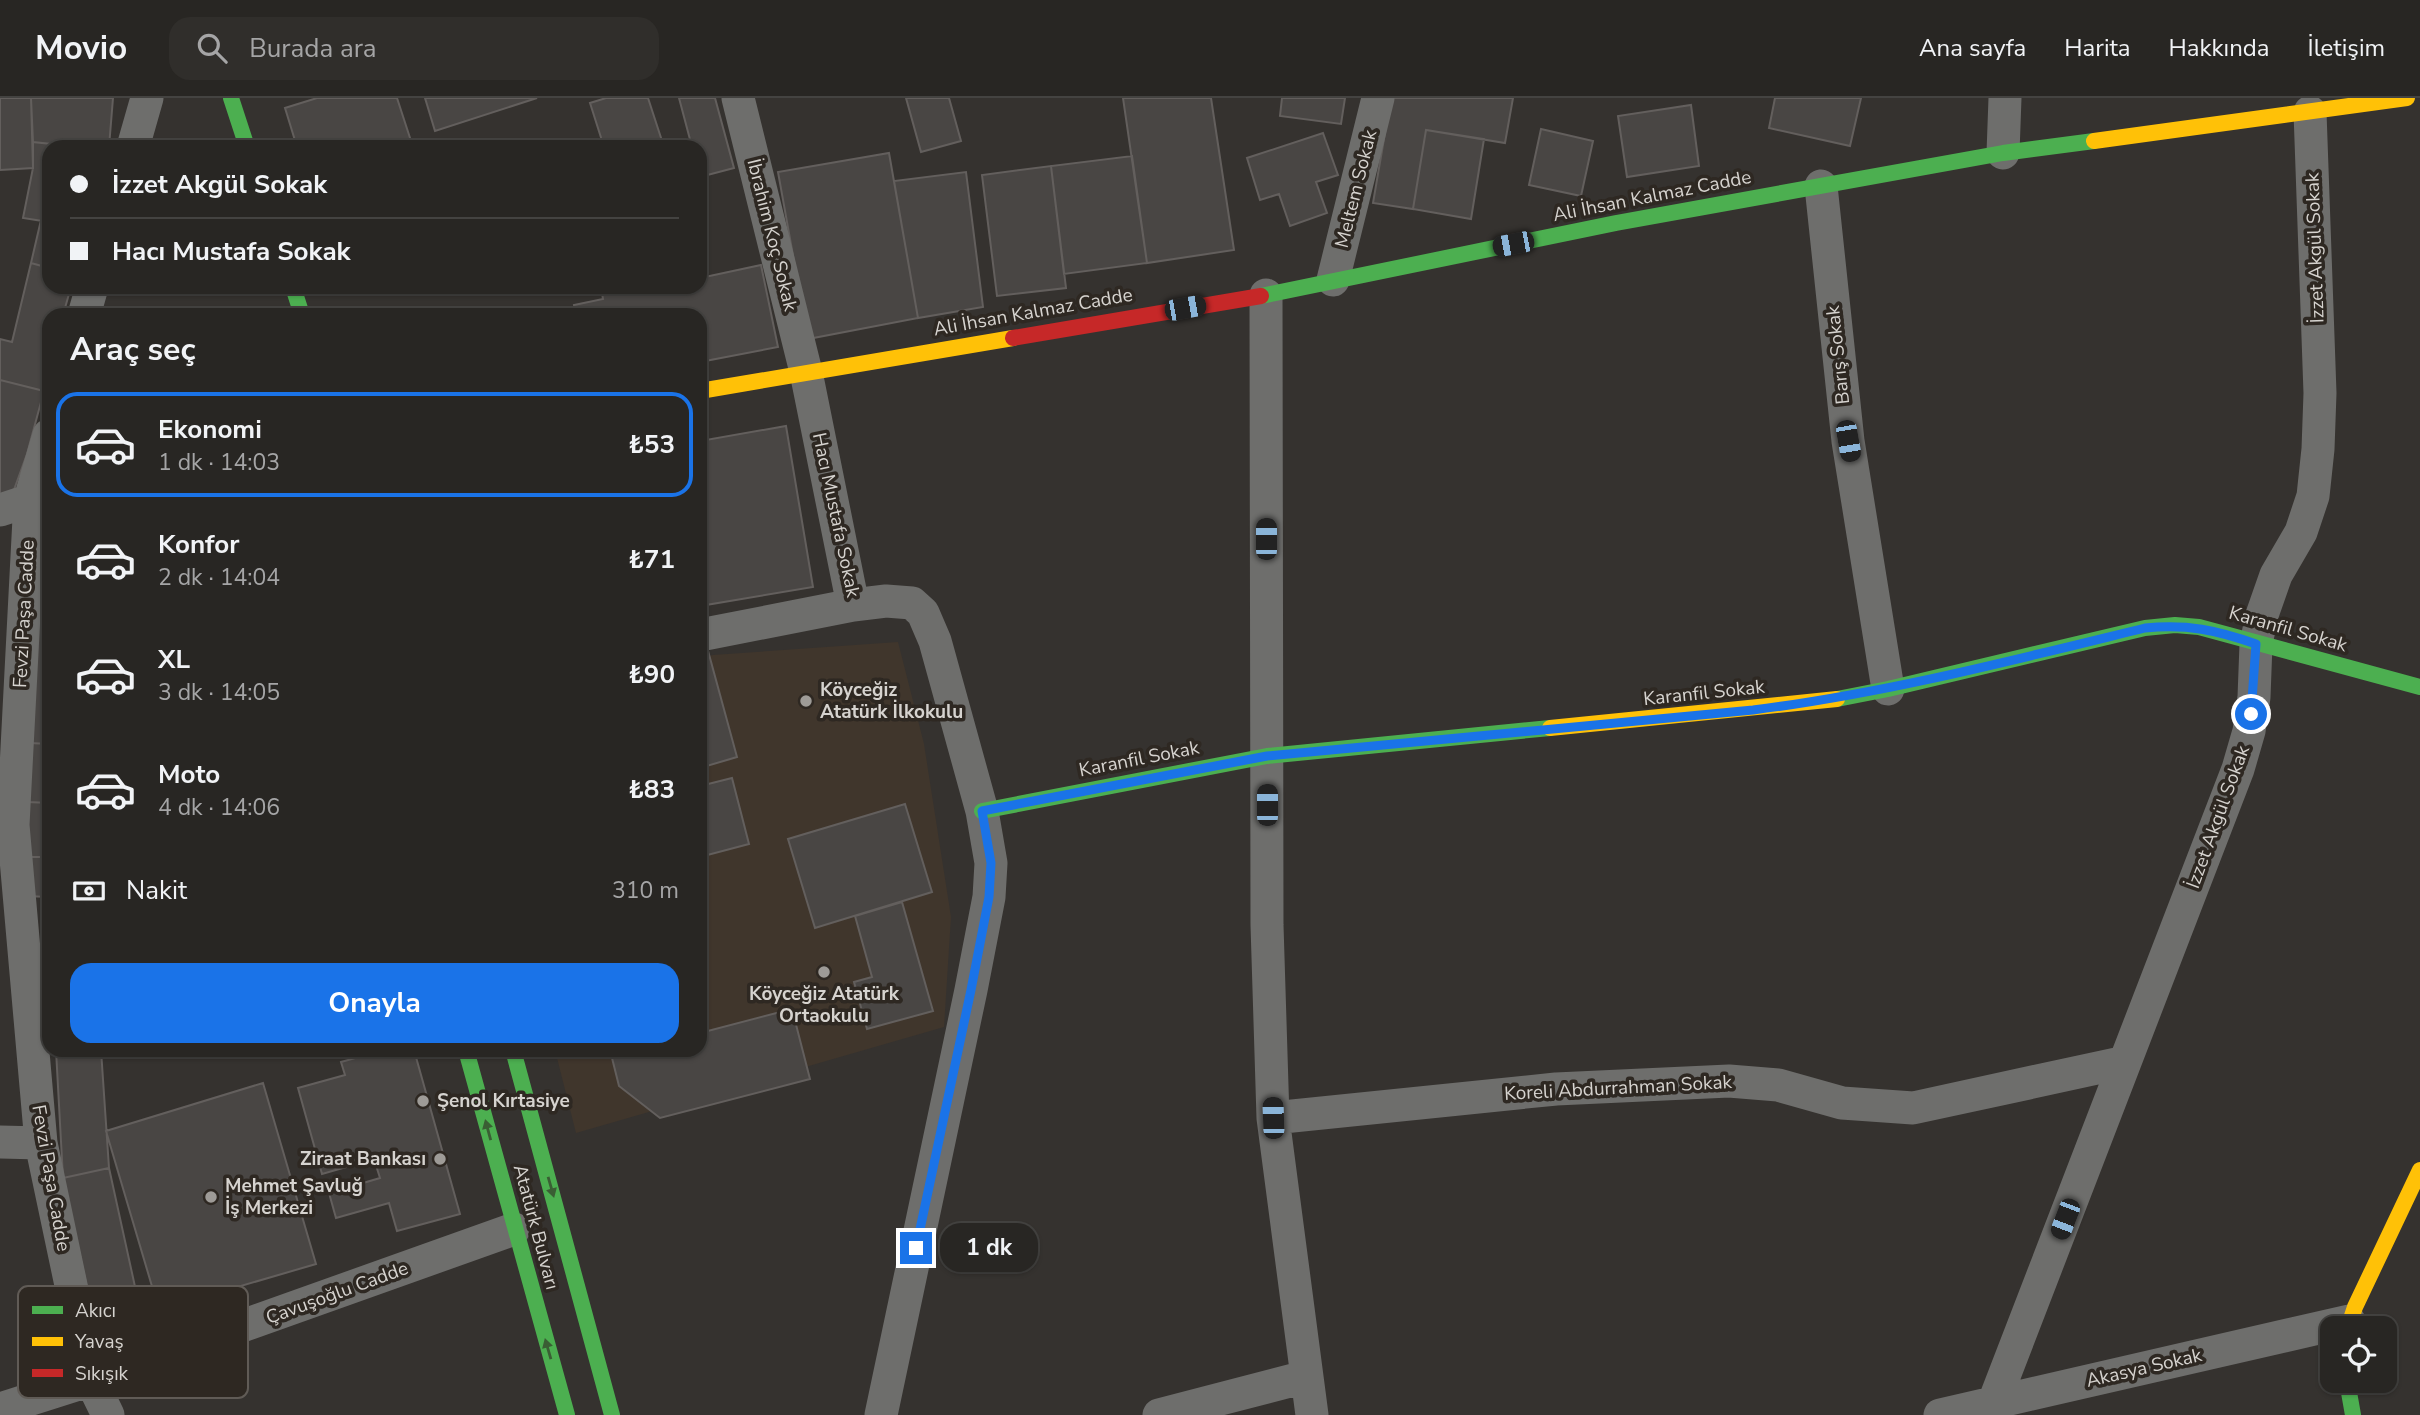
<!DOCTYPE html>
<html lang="tr">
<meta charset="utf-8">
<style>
:root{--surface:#282623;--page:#302e2b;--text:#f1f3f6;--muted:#a5a5a6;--line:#444341;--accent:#1a73e8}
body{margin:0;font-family:"Nunito Sans",sans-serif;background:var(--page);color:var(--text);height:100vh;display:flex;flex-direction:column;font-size:26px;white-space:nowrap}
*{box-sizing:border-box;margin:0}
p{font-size:23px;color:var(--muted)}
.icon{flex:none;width:38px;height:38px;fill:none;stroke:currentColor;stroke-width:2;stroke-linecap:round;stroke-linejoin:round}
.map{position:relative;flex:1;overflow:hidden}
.drawer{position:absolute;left:42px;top:210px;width:665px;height:749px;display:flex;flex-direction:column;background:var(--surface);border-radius:21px;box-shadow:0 2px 5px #0004,0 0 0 2px var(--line)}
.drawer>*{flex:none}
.banner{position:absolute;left:42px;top:42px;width:665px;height:154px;border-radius:21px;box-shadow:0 2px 5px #0004,0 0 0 2px var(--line);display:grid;align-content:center;height:154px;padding:0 28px;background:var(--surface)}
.controls{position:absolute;left:2320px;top:1218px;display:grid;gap:14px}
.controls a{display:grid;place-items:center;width:77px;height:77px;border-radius:14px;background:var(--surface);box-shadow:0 2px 5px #0004,0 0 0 2px var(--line);font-size:35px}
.end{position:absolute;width:32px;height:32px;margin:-16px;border:9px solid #1a73e8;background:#fff;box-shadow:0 0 0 4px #fff}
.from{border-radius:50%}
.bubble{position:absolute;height:49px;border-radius:21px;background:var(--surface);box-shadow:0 2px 5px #0004,0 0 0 2px var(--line);font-size:23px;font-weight:700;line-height:49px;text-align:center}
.car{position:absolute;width:21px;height:42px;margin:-21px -10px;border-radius:9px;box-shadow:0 0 5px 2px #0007;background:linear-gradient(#222 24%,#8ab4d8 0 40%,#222 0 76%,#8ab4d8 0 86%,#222 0)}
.banner b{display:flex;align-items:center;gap:24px;height:66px;font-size:26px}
.banner b+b{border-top:2px solid var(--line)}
.banner i{width:18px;height:18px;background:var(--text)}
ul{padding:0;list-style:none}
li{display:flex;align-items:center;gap:21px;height:105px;margin:0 14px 10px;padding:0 14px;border:4px solid transparent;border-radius:21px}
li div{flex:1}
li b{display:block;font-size:26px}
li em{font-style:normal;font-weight:700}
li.on{border-color:var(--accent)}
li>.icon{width:63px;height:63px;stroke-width:1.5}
h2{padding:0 28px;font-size:32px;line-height:84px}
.pay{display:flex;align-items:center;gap:18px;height:77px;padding:0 28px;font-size:26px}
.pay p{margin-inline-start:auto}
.action{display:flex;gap:14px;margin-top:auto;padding:14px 28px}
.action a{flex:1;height:80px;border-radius:21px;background:var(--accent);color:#fff;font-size:28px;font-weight:700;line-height:80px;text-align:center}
header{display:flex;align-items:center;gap:42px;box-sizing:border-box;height:98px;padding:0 35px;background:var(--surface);border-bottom:2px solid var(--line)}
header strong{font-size:33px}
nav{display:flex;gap:38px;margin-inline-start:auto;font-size:24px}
.search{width:490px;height:63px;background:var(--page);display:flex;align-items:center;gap:18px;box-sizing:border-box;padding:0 24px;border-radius:21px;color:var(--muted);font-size:26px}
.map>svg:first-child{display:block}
.built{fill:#40362c}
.building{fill:#494644;stroke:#635f5d;stroke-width:2}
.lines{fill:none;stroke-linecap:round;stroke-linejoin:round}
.street{stroke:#6e6e6c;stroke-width:33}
.fast{stroke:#4caf50;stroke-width:16}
.slow{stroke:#ffc107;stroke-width:16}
.jam{stroke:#c62828;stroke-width:16}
.oneway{fill:#3a5e34}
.route{stroke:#1a73e8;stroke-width:9}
.poi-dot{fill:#9e9b97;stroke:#2e2822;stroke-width:2.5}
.labels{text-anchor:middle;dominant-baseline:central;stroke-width:7;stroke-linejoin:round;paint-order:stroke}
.street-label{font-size:19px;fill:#d6d3cf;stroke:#2e2822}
.poi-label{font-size:19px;font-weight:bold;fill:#d6d3cf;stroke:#2e2822;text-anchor:start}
.key{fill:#2e2822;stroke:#605b56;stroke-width:2}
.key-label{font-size:19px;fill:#d6d3cf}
</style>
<header>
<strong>Movio</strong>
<div class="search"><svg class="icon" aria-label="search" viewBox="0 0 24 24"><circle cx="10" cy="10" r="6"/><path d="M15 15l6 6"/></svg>Burada ara</div>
<nav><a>Ana sayfa</a><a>Harita</a><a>Hakkında</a><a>İletişim</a></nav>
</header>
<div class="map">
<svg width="2420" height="1317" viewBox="0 0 2420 1317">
<rect width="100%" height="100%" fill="#35322f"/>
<!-- built -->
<path class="built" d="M898,544l26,102 27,173 -7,110 -368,106 -21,-83h145v-392l13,-3z"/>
<!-- building -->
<path class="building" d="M0,0h31l2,70 -33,2z
M31,0h82l-4,49h-28l-48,-5z
M317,0h80l15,46 -9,3h-106l-12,-39z
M425,0h112l-102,33z
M606,0h42l16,49h-60l-14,-44z
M679,0h36l19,70 -34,9v-30h-8z
M906,0h43l12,43 -40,11z
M1123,0h88l23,152 -87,13z
M1282,0h63l-4,26 -61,-8z
M1391,0h122l-8,45 -79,-13 -13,79 -40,-6z
M1775,0h86l-11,48 -81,-18z
M1691,7l8,61 -72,11 -9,-61z
M1541,31l52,12 -12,55 -52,-11z
M1426,32l58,9 -13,80 -58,-10z
M1323,35l15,42 -22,7 11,31 -37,13 -11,-32 -19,6 -13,-42z
M33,44l48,5h-32v75l-26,-4 10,-50z
M889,55l29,165 -110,21 -30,-167z
M1132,58l15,107 -83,11 -13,-108z
M1051,68l15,122 -69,8 -15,-121z
M966,74l17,135 -65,11 -24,-137z
M41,122l8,2v46l-18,-5z
M31,165l18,5v19h22l-8,28h-14v56l-5,20 -44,-11v-41l12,3z
M761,167l17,82 -78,15v-47h-124l-2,-10 29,-6 -2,-12h99v-9z
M0,282l44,11 -17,63 -16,44h-11z
M786,328l27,161 -113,19v-165z
M49,416v105l-10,-1 -11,-6z
M39,520l10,1v125l-19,-1z
M707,549l30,110 -37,11v-119z
M30,645l19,1v59l-21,-1z
M732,680l17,66 -49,13v-71z
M28,704l21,1v54h-22z
M905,706l27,88 -117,36 -27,-89z
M27,759h22v40l-24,-1z
M902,804l31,109 -66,18 -13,-47 18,-5 -17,-61z
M792,911l18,70 -150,39 -41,-32 -9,-36h90v-17z
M56,952h45l8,118 -46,10z
M384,952h30l46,164 -63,17 -8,-28 -53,15 -7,-25 51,-15 -6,-19 -52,15 -24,-86 47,-13 -4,-13z
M263,985l53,181 -157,46 -53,-179z
M109,1070l32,146 -46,10 -32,-146z"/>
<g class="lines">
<!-- street -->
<path class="street" d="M738,0l68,274 47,233 33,-4 26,2 11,10 12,28 47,170 9,52 -2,34 -18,93 -90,425
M133,49l14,-49
M2003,55l2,-55
M1821,88l27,255 40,248
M1333,182l45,-182
M1266,197l1,630 6,193 39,297
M84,217l8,-28
M49,337l-19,64 -17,326 28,318 50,237 17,35
M0,412l49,-16
M700,537l153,-30
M1273,1020l283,-29 173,-8 49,4 64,18 71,5 212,-46
M0,1044l41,1
M0,1311l91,-29 423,-151
M1159,1317l146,-38
M1940,1317l409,-94
M1989,1317l249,-646 11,-38 5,-34 2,-53 6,-29 14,-40 25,-43 12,-36 5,-47 2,-56 -10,-281"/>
<!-- fast -->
<path class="fast" d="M231,0l16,49
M293,189l9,28
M1261,198l355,-73 387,-70 91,-12
M1837,601l51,-10 257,-61 30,-3 24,2 221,60
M982,713l285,-55 283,-28
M466,952l101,365
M513,952l99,365
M2347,1283l6,34"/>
<!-- slow -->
<path class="slow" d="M2094,43l313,-43
M700,293l313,-53
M1550,630l287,-29
M2348,1230l7,-21 65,-137"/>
<!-- jam -->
<path class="jam" d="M1013,240l248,-42"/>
</g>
<!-- one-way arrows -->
<defs><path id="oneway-solid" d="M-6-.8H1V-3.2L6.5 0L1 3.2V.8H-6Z" transform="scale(1.75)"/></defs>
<g class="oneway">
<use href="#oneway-solid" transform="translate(488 1032) rotate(-105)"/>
<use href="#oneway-solid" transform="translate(551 1089) rotate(74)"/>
<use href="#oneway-solid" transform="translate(548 1251) rotate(-106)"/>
</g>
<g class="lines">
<!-- route -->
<path class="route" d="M916,1150l55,-258 18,-93 2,-34 -9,-52 285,-55 486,-46c133,-17 261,-50 392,-82 43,-4 71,2 111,16l-5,70"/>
</g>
<!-- markers -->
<g class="poi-dot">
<circle cx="806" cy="603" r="7"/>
<circle cx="824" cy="874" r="7"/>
<circle cx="423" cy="1003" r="7"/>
<circle cx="440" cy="1061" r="7"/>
<circle cx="211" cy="1099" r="7"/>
</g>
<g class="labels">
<!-- street labels -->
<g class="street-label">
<text transform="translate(1356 91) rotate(-76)">Meltem Sokak</text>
<text transform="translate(1652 98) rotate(-11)">Ali İhsan Kalmaz Cadde</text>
<text transform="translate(772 137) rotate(76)">İbrahim Koç Sokak</text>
<text transform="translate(2315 150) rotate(-92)">İzzet Akgül Sokak</text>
<text transform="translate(1033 214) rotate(-10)">Ali İhsan Kalmaz Cadde</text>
<text transform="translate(1838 257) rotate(-96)">Barış Sokak</text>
<text transform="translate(836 417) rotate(78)">Hacı Mustafa Sokak</text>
<text transform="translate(24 516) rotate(-87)">Fevzi Paşa Cadde</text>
<text transform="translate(2288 531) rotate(16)">Karanfil Sokak</text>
<text transform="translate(1704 595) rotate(-6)">Karanfil Sokak</text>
<text transform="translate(1139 661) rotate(-11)">Karanfil Sokak</text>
<text transform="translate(2218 719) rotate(-70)">İzzet Akgül Sokak</text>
<text transform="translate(1618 990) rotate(-3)">Koreli Abdurrahman Sokak</text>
<text transform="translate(51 1080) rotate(80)">Fevzi Paşa Cadde</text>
<text transform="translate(536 1129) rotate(75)">Atatürk Bulvarı</text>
<text transform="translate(337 1195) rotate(-20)">Çavuşoğlu Cadde</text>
<text transform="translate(2144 1270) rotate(-13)">Akasya Sokak</text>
</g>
<!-- poi labels -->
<g class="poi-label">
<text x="820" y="592">Köyceğiz<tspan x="820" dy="22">Atatürk İlkokulu</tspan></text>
<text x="824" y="896" text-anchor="middle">Köyceğiz Atatürk<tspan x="824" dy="22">Ortaokulu</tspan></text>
<text x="437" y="1003">Şenol Kırtasiye</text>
<text x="426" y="1061" text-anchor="end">Ziraat Bankası</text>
<text x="225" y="1088">Mehmet Şavluğ<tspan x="225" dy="22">İş Merkezi</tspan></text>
</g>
</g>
<!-- legend -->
<rect x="18" y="1188" width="230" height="112" rx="10" class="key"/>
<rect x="32" y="1208" width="31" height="8" fill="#4caf50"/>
<rect x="32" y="1239" width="31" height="9" fill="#ffc107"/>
<rect x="32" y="1271" width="31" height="8" fill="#c62828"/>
<g class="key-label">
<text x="75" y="1219">Akıcı</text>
<text x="75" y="1250">Yavaş</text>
<text x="75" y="1282">Sıkışık</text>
</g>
</svg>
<div class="controls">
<a><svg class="icon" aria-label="locate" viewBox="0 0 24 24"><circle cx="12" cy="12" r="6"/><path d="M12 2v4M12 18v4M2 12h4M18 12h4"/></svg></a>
</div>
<i class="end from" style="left:2251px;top:616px"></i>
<i class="end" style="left:916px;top:1150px"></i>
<div class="bubble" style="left:940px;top:1125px;width:98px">1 dk</div>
<i class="car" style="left:1513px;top:146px;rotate:259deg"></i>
<i class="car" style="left:1185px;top:210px;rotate:80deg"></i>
<i class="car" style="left:1848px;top:343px;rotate:170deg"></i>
<i class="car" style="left:1266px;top:441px;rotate:0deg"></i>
<i class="car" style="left:1267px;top:707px;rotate:0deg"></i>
<i class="car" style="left:1273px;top:1020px;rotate:358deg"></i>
<i class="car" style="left:2065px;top:1121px;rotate:201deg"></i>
<div class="banner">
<b><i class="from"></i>İzzet Akgül Sokak</b>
<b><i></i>Hacı Mustafa Sokak</b>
</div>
<section class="drawer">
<h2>Araç seç</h2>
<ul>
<li class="on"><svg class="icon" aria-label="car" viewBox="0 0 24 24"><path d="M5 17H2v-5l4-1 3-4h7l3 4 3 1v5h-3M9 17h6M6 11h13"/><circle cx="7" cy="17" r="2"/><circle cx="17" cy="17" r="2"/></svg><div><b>Ekonomi</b><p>1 dk · 14:03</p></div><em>₺53</em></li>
<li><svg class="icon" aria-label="car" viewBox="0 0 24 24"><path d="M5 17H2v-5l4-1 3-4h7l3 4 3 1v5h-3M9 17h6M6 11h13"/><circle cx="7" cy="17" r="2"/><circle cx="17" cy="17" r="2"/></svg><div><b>Konfor</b><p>2 dk · 14:04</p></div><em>₺71</em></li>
<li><svg class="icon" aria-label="car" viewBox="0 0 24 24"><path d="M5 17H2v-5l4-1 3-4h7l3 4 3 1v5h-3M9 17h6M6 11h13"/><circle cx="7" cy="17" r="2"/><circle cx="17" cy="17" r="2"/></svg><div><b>XL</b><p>3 dk · 14:05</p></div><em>₺90</em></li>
<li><svg class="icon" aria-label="car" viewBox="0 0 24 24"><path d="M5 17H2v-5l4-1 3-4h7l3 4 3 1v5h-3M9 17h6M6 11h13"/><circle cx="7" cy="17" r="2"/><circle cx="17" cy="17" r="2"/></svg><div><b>Moto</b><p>4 dk · 14:06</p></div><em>₺83</em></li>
</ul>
<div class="pay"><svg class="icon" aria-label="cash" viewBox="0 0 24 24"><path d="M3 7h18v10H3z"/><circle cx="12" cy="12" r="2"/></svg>Nakit<p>310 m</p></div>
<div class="action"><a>Onayla</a></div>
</section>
</div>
